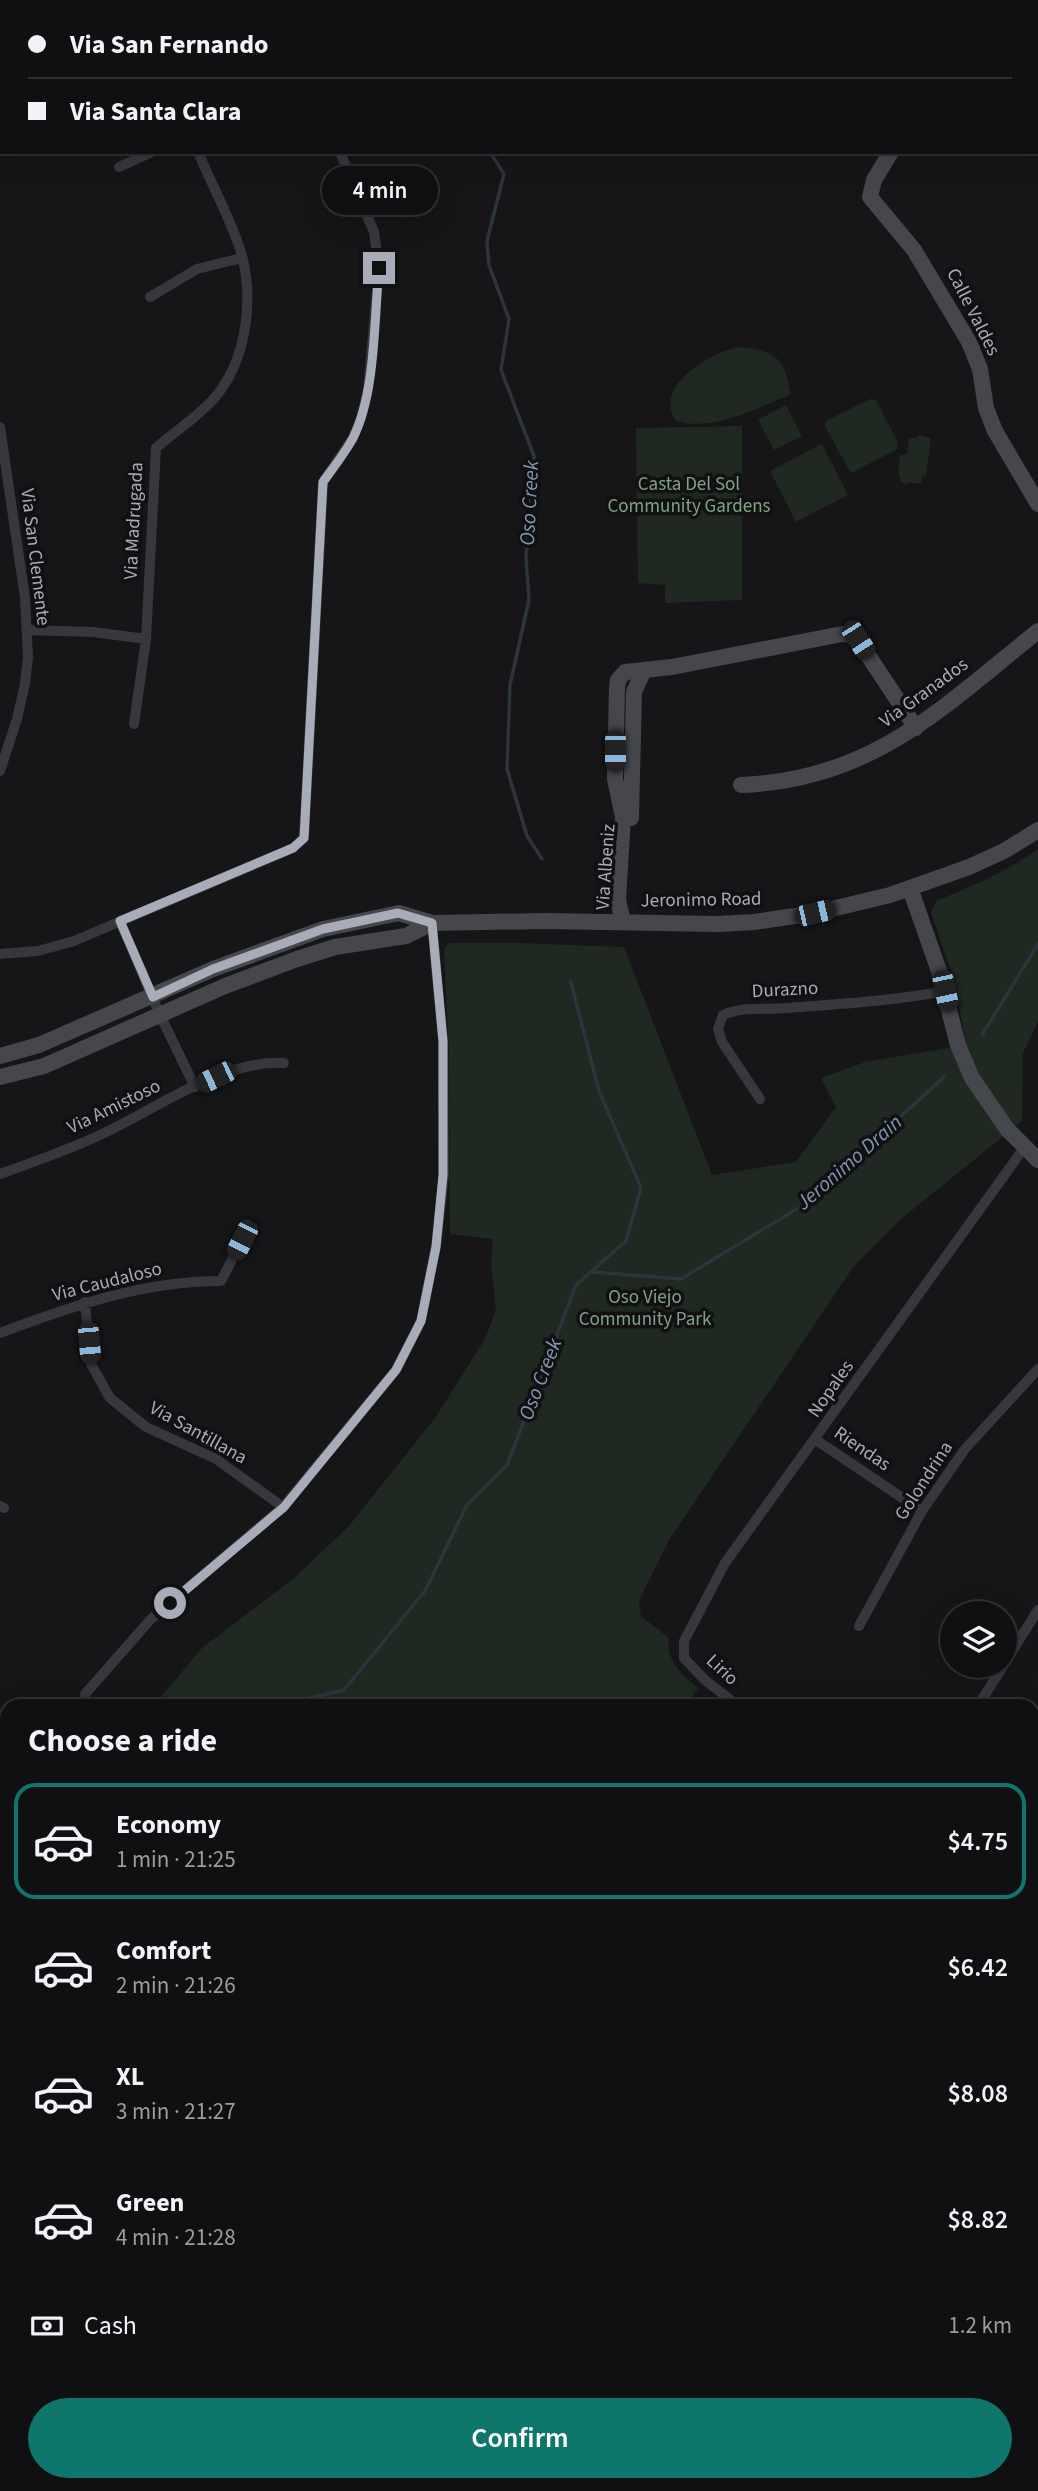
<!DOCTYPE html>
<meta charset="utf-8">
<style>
:root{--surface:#101012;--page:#1e1e20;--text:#f1f3f6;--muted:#9c9d9f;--line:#303032;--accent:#0f766e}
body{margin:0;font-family:"Source Sans 3",sans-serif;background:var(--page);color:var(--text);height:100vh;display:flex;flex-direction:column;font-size:26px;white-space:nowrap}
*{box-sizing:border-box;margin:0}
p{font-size:23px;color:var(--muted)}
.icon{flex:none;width:38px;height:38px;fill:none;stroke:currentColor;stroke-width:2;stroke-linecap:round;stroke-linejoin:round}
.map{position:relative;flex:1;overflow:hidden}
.sheet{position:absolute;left:0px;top:1699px;width:1040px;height:793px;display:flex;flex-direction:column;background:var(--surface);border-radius:21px 21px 0 0;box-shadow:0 7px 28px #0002,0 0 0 2px var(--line)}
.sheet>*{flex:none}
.top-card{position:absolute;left:0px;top:0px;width:1040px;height:154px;box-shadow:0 7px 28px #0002,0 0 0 2px var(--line);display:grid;align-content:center;height:154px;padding:0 28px;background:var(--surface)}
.buttons{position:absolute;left:940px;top:1601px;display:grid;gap:14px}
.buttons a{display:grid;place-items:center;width:77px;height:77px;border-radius:50%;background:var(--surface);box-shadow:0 7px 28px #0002,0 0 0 2px var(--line);font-size:35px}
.end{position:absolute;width:32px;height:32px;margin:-16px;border:9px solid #a8acb8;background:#111;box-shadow:0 0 0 4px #111}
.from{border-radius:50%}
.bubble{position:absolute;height:49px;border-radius:24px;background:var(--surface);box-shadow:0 7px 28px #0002,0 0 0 2px var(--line);font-size:23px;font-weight:600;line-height:49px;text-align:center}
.car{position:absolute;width:21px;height:42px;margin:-21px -10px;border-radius:9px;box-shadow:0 0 5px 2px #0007;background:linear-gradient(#222 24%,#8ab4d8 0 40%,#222 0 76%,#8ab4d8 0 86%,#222 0)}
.top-card b{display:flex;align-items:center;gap:24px;height:66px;font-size:26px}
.top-card b+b{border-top:2px solid var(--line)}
.top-card i{width:18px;height:18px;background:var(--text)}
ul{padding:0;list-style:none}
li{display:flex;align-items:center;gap:21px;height:116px;margin:0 14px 10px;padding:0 14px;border:4px solid transparent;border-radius:21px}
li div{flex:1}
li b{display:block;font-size:26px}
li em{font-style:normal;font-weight:600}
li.active{border-color:var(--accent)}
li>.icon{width:63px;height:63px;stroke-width:1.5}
h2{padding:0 28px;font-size:32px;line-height:84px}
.pay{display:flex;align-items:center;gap:18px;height:77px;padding:0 28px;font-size:26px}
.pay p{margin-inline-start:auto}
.action{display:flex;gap:14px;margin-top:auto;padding:14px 28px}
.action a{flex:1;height:80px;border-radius:42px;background:var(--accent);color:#fff;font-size:28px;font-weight:600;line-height:80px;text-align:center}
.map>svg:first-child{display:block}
.built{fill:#222225}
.green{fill:#202822}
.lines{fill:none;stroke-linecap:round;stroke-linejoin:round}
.stream{stroke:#2c343c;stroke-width:3.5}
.street{stroke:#37383d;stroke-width:10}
.secondary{stroke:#45474d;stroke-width:16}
.route{stroke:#a8acb8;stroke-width:9}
.labels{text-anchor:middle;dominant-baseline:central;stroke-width:7;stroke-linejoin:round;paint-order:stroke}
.street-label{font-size:19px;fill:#a8acb8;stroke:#111113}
.park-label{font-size:19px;fill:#80a284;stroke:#111113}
.water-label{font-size:21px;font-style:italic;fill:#8097b2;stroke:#111113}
</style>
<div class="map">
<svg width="1038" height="2491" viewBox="0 0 1038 2491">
<rect width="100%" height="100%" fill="#161618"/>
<!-- built -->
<path class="built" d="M143,2485h312l-1,6h-310z"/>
<!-- green -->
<path class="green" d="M739,347c37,4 45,10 52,47 -34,14 -77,38 -115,27 -24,-35 35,-69 63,-74z
M870,399l6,1 22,43 -1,6 -45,24 -3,-3 -24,-44 1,-5z
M786,405l16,31 -28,14 -16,-30z
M742,426v174l-77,3v-18l-27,-2 -2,-155z
M918,435l13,3 -5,38 -4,1 -1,7 -13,-2 -1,3 -6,-3 -3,-11 2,-16 7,-1 2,-16h7z
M822,444l26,51 -52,27 -26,-51z
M1038,849v173l-15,31 -1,68 -121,98 -47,47 -185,274 -30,61 2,15 28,22c-3,23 12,36 29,50l-12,18h-533l49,-58 91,-69 56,-53 86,-108 50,-79 11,-29 -5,-46 2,-25 -43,-5 -1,-181 -5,-104 5,-6h70l105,4 88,228 84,-13 40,-55 -15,-29 44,-16 101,-17 -11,-62 -24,-70 5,-12c36,-14 71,-30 102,-52z
M7,1910v575h134l1,6h-142v-572z"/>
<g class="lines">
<!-- stream -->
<path class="stream" d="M484,0l1,2
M490,152l14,22 -17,67 2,24 20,54 -8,51 33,86 -8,102 3,42 -19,85 -3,84 20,67 15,23
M982,1035l56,-91
M593,1272l88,7 124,-75 139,-127
M276,1706l68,-16 81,-99 42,-86 40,-40 69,-180 50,-44 15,-53 -42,-97 -28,-109
M0,2059l1,-11 6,-8"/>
<!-- street -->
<path class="street" d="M167,0v2
M309,0l1,2
M105,2l1,-2
M763,2v-2
M0,88l2,-1
M119,167l33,-15
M150,297l47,-28 45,-11
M0,427l25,171 3,59 -3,27 -8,35 -17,52
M28,630l65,2 53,7
M134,724l12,-85 10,-191c20,-18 44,-32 61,-53 31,-39 38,-102 22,-149 -11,-32 -28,-63 -41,-94
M120,921l40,94 35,72
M0,954l38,-3 36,-10 219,-93 11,-10 19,-356 30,-44 8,-20 7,-28 11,-122 -5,-36 -34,-80
M760,1099l-38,-57 -4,-13 5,-14c20,-9 42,-5 64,-7 53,-4 106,-7 158,-17
M0,1174c34,-12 68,-24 100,-39 57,-26 120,-75 184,-72
M85,1302l6,62 19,34 36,29 70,32 67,48
M0,1333c72,-27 143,-52 221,-52l21,-41
M816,1440l106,71
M0,1506l4,2
M859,1626l63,-115 43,-62 73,-80
M1004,1664l34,-54
M85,1694l66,-75 132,-112 113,-137 25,-49 15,-75 8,-71 -1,-134 -11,-118
M738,1706l-33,-26 -21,-22v-17l41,-78 299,-415
M978,1706l25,-40
M0,1814l7,-11
M1032,1976l6,5
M1032,2126l6,-10
M1032,2250l6,3
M1032,2476l6,6
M558,2491l2,-6
M897,2491l10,-6"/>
<!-- secondary -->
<path class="secondary" d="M974,2l1,-2
M891,152l-17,28 -4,17 44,53 55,92 11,27 6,39 9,23 43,73
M741,785c131,-5 201,-77 297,-154
M631,818l3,-126 10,-22
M910,888l29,83 19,74 14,33 35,51 31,31
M623,922l-5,-22 5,-83 -8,-38 2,-90 1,-9 7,-8 47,-5 170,-33 9,1 7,5 58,88
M0,1056l39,-11 174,-76 110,-40 76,-16 33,10 113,-2 172,3 37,-2 61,-9 75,-18 79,-28 35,-16 34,-21
M0,1077l44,-11 181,-80 72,-27 38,-12 71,-11 26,-13
M470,2491l1,-6"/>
</g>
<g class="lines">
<!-- route -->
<path class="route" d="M170,1603l114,-96 112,-137 25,-49 15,-74 7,-72v-134l-11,-118 -34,-10 -75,16 -110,40 -60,28 -33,-76 173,-73 11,-10 19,-356c10,-14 22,-29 30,-44 23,-46 21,-119 26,-170"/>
</g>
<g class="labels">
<!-- street labels -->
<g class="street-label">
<text transform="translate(973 312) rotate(63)">Calle Valdes</text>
<text transform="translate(134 521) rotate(-87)">Via Madrugada</text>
<text transform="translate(35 557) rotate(83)">Via San Clemente</text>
<text transform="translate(924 693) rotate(-36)">Via Granados</text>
<text transform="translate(606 867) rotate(-86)">Via Albeniz</text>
<text transform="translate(701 900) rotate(-1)">Jeronimo Road</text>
<text transform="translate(785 990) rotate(-3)">Durazno</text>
<text transform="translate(114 1107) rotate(-26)">Via Amistoso</text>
<text transform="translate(107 1282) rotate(-14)">Via Caudaloso</text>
<text transform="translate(831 1389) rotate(-55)">Nopales</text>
<text transform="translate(198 1433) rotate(29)">Via Santillana</text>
<text transform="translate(862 1449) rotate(34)">Riendas</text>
<text transform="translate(924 1481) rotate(-57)">Golondrina</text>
<text transform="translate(722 1670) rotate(43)">Lirio</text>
</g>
<!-- park labels -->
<g class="park-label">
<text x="689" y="484">Casta Del Sol<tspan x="689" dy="22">Community Gardens</tspan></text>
<text x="645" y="1297">Oso Viejo<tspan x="645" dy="22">Community Park</tspan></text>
</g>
<!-- water labels -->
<g class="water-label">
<text transform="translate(529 503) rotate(-87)">Oso Creek</text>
<text transform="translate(849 1162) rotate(-41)">Jeronimo Drain</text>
<text transform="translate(540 1379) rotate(-69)">Oso Creek</text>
</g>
</g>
</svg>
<div class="buttons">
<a><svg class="icon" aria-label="layers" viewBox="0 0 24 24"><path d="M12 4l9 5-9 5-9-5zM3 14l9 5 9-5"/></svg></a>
</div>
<i class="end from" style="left:170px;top:1603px"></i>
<i class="end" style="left:379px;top:268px"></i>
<div class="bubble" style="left:322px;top:166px;width:116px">4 min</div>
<i class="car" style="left:858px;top:640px;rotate:147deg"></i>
<i class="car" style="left:615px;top:751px;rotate:180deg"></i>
<i class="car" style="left:815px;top:913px;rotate:77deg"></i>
<i class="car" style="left:945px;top:991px;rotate:168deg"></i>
<i class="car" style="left:216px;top:1077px;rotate:244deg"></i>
<i class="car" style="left:242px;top:1240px;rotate:207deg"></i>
<i class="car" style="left:89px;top:1343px;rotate:175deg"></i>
<div class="top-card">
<b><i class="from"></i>Via San Fernando</b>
<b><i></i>Via Santa Clara</b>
</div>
<section class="sheet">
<h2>Choose a ride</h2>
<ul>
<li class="active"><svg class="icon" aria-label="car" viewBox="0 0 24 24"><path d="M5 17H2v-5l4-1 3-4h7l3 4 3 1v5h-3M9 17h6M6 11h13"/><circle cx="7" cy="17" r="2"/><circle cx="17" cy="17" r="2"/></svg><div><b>Economy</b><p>1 min · 21:25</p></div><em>$4.75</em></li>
<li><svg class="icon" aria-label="car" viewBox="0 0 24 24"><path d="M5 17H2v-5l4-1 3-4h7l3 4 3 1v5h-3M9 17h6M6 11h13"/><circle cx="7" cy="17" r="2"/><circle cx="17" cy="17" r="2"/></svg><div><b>Comfort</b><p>2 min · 21:26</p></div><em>$6.42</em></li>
<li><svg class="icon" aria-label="car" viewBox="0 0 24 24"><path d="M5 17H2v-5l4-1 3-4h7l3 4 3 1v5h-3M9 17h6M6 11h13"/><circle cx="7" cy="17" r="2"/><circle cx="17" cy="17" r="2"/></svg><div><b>XL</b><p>3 min · 21:27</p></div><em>$8.08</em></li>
<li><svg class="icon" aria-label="car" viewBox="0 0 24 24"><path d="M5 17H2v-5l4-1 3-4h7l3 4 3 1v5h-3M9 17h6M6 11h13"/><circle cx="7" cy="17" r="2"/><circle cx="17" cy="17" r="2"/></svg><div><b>Green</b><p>4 min · 21:28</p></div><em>$8.82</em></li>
</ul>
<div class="pay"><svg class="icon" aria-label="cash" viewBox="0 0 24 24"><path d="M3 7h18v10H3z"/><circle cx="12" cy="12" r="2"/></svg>Cash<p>1.2 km</p></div>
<div class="action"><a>Confirm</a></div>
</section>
</div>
